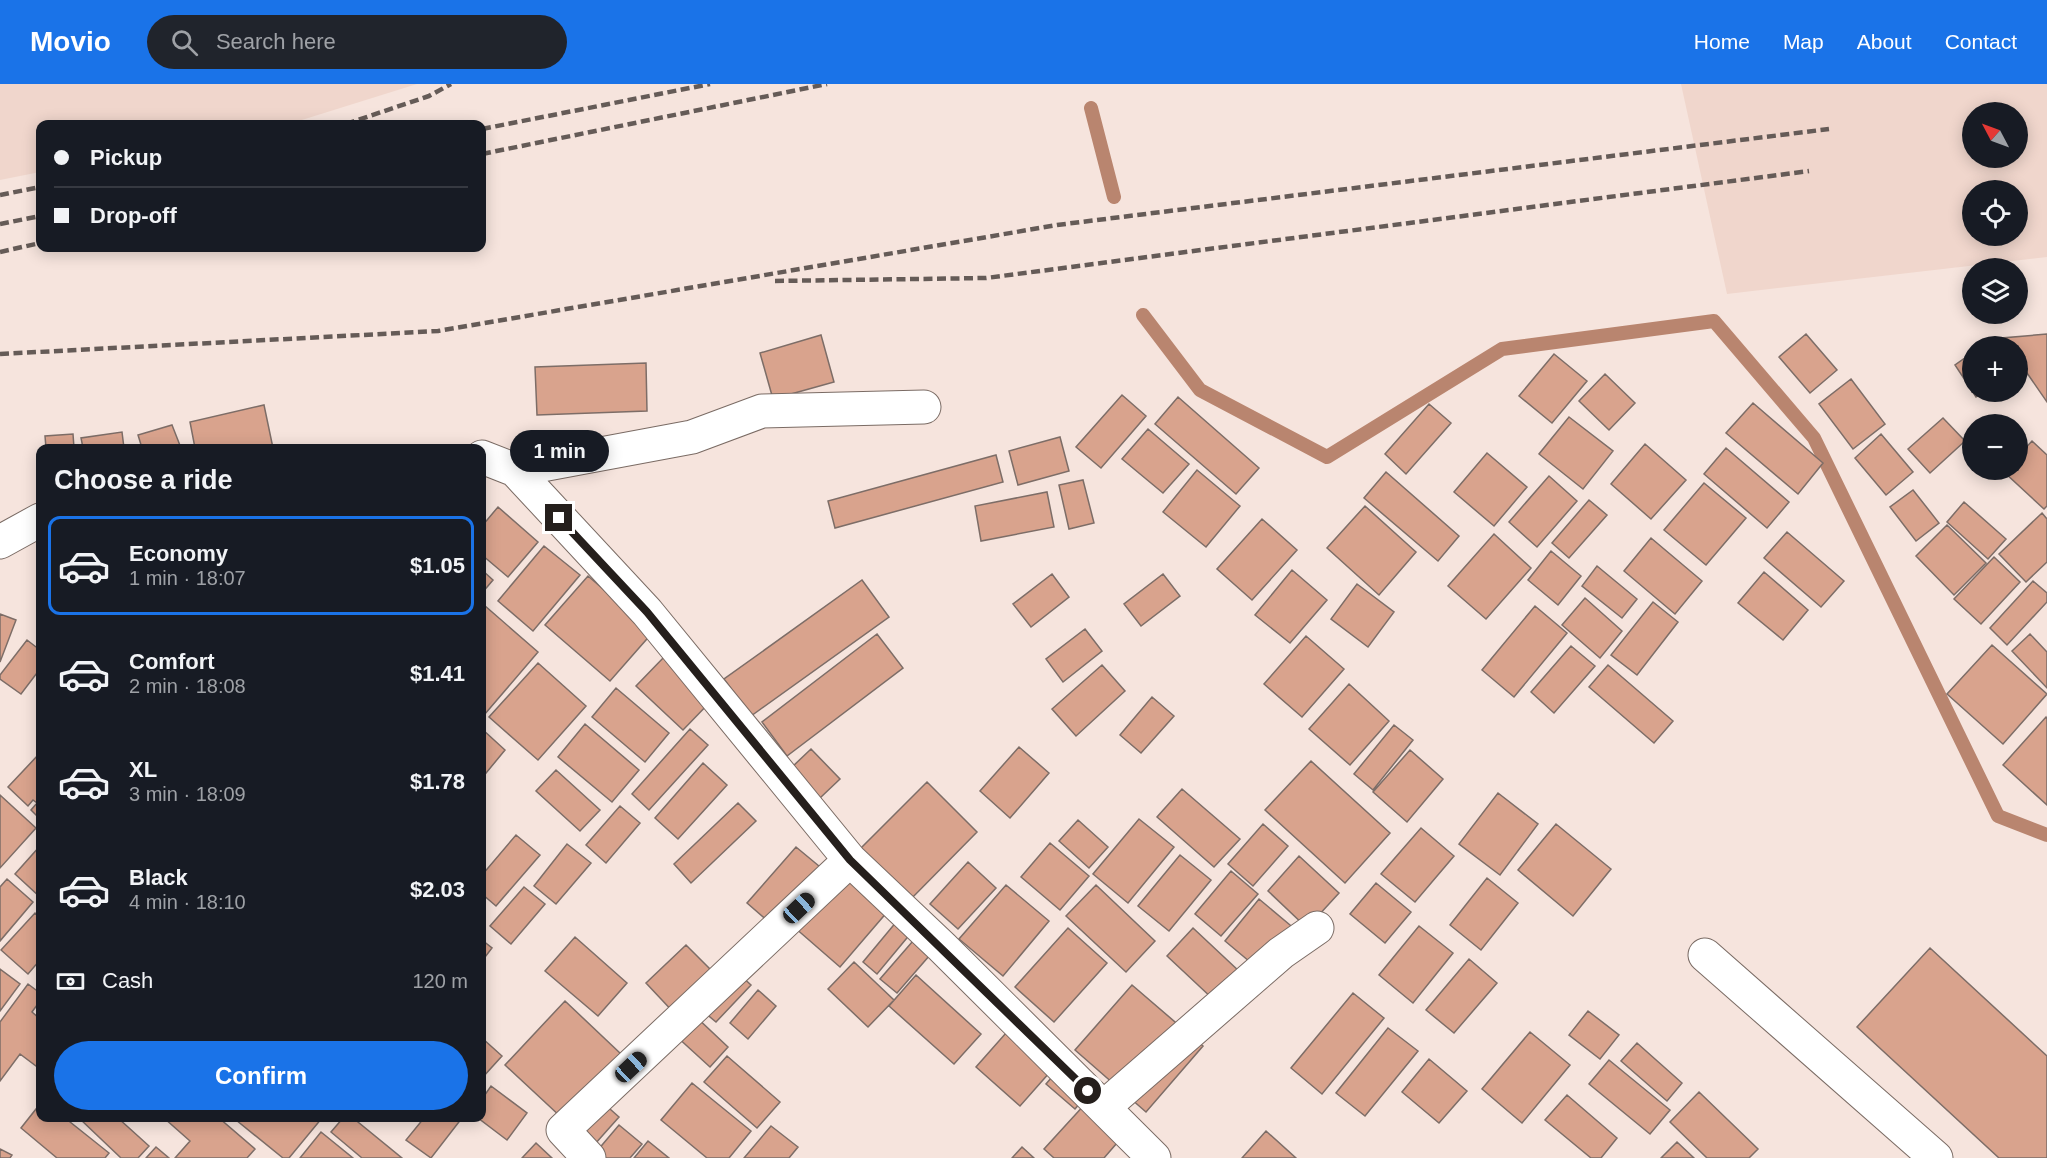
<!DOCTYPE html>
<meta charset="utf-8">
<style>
:root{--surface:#171b24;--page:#20242c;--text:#f1f3f6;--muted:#9ea1a6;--line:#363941;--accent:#1a73e8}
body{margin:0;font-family:Helvetica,sans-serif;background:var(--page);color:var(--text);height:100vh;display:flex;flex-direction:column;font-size:22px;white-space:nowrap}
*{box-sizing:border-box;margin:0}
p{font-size:20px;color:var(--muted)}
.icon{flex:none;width:33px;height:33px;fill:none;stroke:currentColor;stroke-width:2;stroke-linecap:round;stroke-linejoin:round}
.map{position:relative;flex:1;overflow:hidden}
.panel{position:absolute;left:36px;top:360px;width:450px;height:678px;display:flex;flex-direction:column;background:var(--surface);border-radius:12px;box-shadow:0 3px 15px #0003}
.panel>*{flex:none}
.hud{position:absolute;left:36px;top:36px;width:450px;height:132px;border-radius:12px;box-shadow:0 3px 15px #0003;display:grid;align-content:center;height:132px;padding:0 18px;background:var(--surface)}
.needle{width:39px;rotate:311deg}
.buttons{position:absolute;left:1962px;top:18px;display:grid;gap:12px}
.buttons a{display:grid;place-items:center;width:66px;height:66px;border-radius:50%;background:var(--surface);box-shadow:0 3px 15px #0003;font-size:30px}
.end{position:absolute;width:27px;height:27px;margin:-14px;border:8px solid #251f1c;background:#fff;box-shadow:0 0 0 3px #fff}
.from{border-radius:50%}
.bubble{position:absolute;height:42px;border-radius:21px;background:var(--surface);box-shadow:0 3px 15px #0003;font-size:20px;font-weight:600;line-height:42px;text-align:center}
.car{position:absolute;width:18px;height:36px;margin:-18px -9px;border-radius:8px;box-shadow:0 0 4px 2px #0007;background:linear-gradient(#222 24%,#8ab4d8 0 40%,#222 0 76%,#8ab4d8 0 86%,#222 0)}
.hud b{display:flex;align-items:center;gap:21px;height:57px;font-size:22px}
.hud b+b{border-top:2px solid var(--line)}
.hud i{width:15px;height:15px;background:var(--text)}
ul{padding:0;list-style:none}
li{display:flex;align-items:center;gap:18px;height:99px;margin:0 12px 9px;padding:0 6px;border:3px solid transparent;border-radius:12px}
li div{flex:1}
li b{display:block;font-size:22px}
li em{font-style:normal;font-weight:600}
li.active{border-color:var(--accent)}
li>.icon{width:54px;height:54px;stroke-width:1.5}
h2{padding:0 18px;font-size:27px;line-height:72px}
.pay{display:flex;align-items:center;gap:15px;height:66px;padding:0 18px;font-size:22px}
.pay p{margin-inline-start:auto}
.cta{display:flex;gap:12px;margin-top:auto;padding:12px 18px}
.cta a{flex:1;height:69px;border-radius:36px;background:var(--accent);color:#fff;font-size:24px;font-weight:600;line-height:69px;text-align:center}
header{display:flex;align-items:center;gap:36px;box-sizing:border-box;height:84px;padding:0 30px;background:var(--accent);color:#fff}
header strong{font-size:28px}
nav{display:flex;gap:33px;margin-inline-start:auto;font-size:21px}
.search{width:420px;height:54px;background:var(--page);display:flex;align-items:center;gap:15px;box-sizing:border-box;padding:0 21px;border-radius:33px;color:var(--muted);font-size:22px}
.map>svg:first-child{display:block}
.built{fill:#f0d6cc;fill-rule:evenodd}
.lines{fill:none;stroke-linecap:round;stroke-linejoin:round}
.stream{stroke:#b9856f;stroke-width:14}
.building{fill:#d9a38d;stroke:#7d6d67;stroke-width:1.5}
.minor-casing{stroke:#7a6b64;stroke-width:35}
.minor{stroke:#fff;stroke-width:33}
.rail{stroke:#655b57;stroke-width:4.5;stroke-dasharray:9 4.5;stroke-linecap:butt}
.route{stroke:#251f1c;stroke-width:8}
</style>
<header>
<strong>Movio</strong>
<div class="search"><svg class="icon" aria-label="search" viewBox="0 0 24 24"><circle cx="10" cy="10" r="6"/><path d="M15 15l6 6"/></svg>Search here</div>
<nav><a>Home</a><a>Map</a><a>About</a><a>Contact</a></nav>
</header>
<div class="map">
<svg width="2047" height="1074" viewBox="0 0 2047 1074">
<rect width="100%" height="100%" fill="#f6e4dd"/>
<!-- built -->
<path class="built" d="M0,0h417l-128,40h-249v48l-40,8z
M1681,0h366v173l-320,37zM1972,28h46v46h-46zM1972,106h46v46h-46z"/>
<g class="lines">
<!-- stream -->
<path class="stream" d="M1091,24l23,89
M1143,231l57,75 127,67 175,-108 212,-28 100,117 184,378 49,19"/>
</g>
<!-- building -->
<path class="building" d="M1806,250l31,36 -27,23 -31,-36z
M2047,250v68l-29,-42v-14h-10l-6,-8z
M821,251l13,47 -61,17 -13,-46z
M1972,269v39h12l-8,5 -21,-32z
M1554,270l33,27 -35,42 -33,-27z
M646,279l1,48 -110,4 -2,-48z
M1605,290l30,29 -26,27 -30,-29z
M1851,295l34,45 -32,25 -34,-45z
M1122,311l24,21 -45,52 -25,-21z
M1178,313l81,71 -23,26 -81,-70z
M1753,319l70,60 -25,31 -72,-61z
M1429,320l22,19 -45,51 -21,-20z
M264,321l9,43h-78l-5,-26z
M1569,333l44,34 -30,38 -44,-35z
M1943,334l22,23 -35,32 -22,-24z
M172,341l9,23h-39l-4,-13z
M1148,345l41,35 -26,29 -41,-34z
M122,348l2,16h-41l-2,-10z
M73,350l1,14h-28l-1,-12z
M1881,350l32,38 -27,23 -31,-37z
M1060,353l9,34 -51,14 -9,-34z
M2032,357l15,14v51l-3,3 -40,-37 14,-2v-14z
M1645,360l41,36 -35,39 -40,-35z
M1726,364l63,54 -22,26 -63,-54z
M1487,369l40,34 -33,39 -40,-34z
M996,371l7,27 -168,46 -7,-27z
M1197,386l43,36 -34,41 -43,-35z
M1386,388l73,64 -21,25 -74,-63z
M1549,392l28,25 -40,46 -28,-25z
M1083,396l11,43 -25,6 -10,-44z
M1704,399l42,35 -40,47 -42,-35z
M1913,406l26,33 -23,18 -26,-34z
M1047,408l7,35 -73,14 -6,-35z
M1589,416l18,15 -38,43 -17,-15z
M1964,418l42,37 -18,20 -41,-37z
M1365,422l51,46 -37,43 -52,-47z
M498,423l40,35 -30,35 -26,-22v-29z
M2042,429l5,6v43l-21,20 -27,-28z
M1262,435l35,31 -45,50 -35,-31z
M1947,441l39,38 -32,32 -38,-39z
M1787,448l57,49 -23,26 -57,-49z
M1494,450l37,34 -45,51 -38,-33z
M1651,454l51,43 -27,33 -51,-43z
M544,462l36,29 -47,56 -35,-30z
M1551,467l30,25 -23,29 -30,-25z
M1994,473l26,25 -39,42 -27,-25z
M1597,482l40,33 -15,19 -40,-32z
M482,486l11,10 -11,13z
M1292,486l35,30 -37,43 -35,-28z
M1764,488l44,38 -25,30 -45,-37z
M1052,490l17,23 -38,30 -18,-23z
M1163,490l17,22 -39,30 -17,-22z
M588,492l65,56 -43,49 -65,-56z
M862,496l27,37 -138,99 -27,-37z
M2033,497l14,12v9l-40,43 -17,-17z
M1357,500l37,28 -26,35 -37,-28z
M1585,514l37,33 -22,27 -38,-33z
M1653,518l25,20 -41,53 -26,-20z
M484,521l54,47 -53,62 -3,-3v-103z
M1535,522l32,27 -53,64 -32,-27z
M0,530l16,6 -16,42z
M1085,545l17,22 -39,31 -17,-23z
M877,550l26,34 -116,88 -25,-34z
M2030,550l17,18v36l-35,-37z
M1306,552l38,33 -42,48 -38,-33z
M27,556l13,10v19l-19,25 -21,-15v-4z
M1992,561l55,49 -44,50 -56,-50z
M1571,562l24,20 -41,47 -23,-21z
M665,572l47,44 -29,30 -47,-44z
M538,579l48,43 -48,54 -49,-43z
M1102,581l23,26 -49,45 -24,-27z
M1608,581l65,56 -19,22 -65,-56z
M1349,600l40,37 -39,44 -41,-36z
M616,604l53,45 -24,29 -53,-45z
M1152,613l22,19 -33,37 -21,-18z
M2046,633l1,2v86l-44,-40z
M585,640l54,46 -27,32 -54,-45z
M1394,641l19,15 -40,50 -19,-16z
M482,645l23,21 -23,28z
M690,645l18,16 -59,65 -17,-16z
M1019,663l30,26 -39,45 -30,-27z
M811,665l29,30 -20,19 -29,-30z
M1410,666l33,29 -36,43 -34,-30z
M40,669v66l-9,-9 6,-7 -4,-3 -5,6 -20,-19z
M1311,677l79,72 -45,50 -80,-73z
M703,679l24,22 -49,54 -23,-21z
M556,686l44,40 -20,21 -44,-40z
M927,698l50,50 -69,70 -51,-50z
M1182,705l58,50 -26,28 -57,-50z
M1498,709l40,31 -38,51 -41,-31z
M0,711l36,33 -36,40z
M738,719l18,18 -65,62 -17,-19z
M620,722l20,17 -34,40 -20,-18z
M1139,735l35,28 -46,56 -35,-29z
M1078,736l30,27 -19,21 -30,-27z
M1263,740l25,22 -35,40 -25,-22z
M1556,740l55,45 -38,47 -55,-46z
M1421,744l33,28 -39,46 -34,-28z
M516,751l24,20 -44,51 -14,-12v-19z
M1050,759l39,33 -29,34 -39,-33z
M567,760l24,19 -35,41 -22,-18z
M40,762v51l-25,-23z
M796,763l29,24 -49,57 -29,-25z
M1180,771l31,25 -42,51 -31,-25z
M1299,772l40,37 -32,35 -39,-37z
M968,778l28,26 -38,41 -28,-25z
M842,787l46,40 -48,56 -46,-40z
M1231,787l27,23 -37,42 -26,-22z
M1487,794l31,25 -37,47 -31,-25z
M7,795l26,23 -33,39v-54z
M1376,799l35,29 -26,31 -35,-29z
M1006,801l43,36 -46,55 -44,-37z
M1096,801l59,56 -29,31 -60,-56z
M524,803l21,17 -34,40 -21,-18z
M1259,815l37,31 -34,42 -37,-31z
M35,829l5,5v42l-12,14 -27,-24z
M902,831l14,12 -39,47 -14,-12z
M1419,842l34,27 -40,50 -34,-28z
M1068,844l39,35 -53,59 -39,-35z
M1193,844l63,59 -26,28 -63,-59z
M919,850l17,14 -39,45 -17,-14z
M575,853l52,46 -29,33 -53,-45z
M482,856l10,8 -10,13z
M686,861l31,31 -41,39 -30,-32z
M1930,864l117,108v102h-48l-142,-131z
M1469,875l28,24 -43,50 -28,-23z
M854,878l40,38 -26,27 -40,-38z
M0,885l20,15 -20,27z
M739,890l12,11 -35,37 -12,-10z
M916,891l65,59 -27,30 -65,-58z
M28,900l12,9v8l-8,11 8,7v50l-20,-15 -20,27v-59z
M1132,901l71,61 -57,66 -71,-62z
M758,906l18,16 -28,33 -18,-16z
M1353,909l31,25 -62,76 -31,-26z
M565,917l56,53 -59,64 -57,-53z
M1588,927l31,24 -19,24 -31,-24z
M694,931l34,32 -18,20 -35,-32z
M1388,944l30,23 -53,65 -29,-23z
M1530,948l40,33 -48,58 -40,-34z
M1006,949l44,39 -30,34 -44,-39z
M482,954l20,18 -20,22z
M1637,959l45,40 -15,18 -46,-40z
M727,972l53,46 -23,26 -53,-46z
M1429,975l38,32 -28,32 -37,-31z
M1609,976l61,50 -20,24 -61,-50z
M1058,986l29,25 -12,14 -29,-25z
M692,999l59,48 -22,27h-22l-46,-38z
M491,1002l36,27 -20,27 -29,-22h4v-19z
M1699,1008l59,57 -9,9h-42l-37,-36z
M1567,1011l50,43 -16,20h-10l-46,-38z
M601,1017l18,16 -24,27 -19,-17z
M1086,1019l37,33 -19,22h-50l-10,-9z
M40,1020v14h25l44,35 -4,5h-48l-36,-30z
M79,1034h39l31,28 -11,12h-17z
M164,1034h55l36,31 -8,9h-72l15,-17z
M238,1034h84l-33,40h-6l-47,-38z
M343,1034h10l49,40h-40l-31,-26z
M424,1034h38l-31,40 -25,-18z
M619,1041l23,19 -12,14h-25l-8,-7z
M771,1042l27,21 -9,11h-45z
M1266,1047l30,27h-54z
M321,1048l32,26h-53z
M648,1057l21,17h-35z
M1677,1058l17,16h-33z
M536,1059l16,15h-30z
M156,1063l13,11h-23z
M1022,1063l12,11h-22z
M0,1065l12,6 -2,3h-10z"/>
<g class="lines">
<!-- minor casing -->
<g class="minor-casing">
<path id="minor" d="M482,373l33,13 132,142 203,248 92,87 212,211
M515,386l177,-33 70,-26 162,-4
M0,458l40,-22
M1705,871l231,203
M1104,1023l177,-154 36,-25
M589,1074l-26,-28 287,-270"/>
</g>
<!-- minor -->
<use href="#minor" class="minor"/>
<!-- rail -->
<path class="rail" d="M346,40l83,-28 22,-12
M482,45l228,-45
M482,70l345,-70
M0,111l40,-8
M0,140l40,-8
M0,168l40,-9
M775,197l211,-3 823,-107
M0,270l438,-23 619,-106 772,-96"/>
</g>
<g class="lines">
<!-- route -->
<path class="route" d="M559,434l88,94 203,248 238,231"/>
</g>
</svg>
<div class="buttons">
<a><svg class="needle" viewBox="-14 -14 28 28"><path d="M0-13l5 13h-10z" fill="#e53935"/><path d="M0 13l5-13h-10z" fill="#9ea1a6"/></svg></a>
<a><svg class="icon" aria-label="locate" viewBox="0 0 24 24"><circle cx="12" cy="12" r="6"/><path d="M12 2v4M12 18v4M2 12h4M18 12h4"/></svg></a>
<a><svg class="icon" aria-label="layers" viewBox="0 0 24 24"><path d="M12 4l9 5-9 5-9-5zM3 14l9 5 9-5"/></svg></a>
<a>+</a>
<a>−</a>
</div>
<i class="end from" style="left:1088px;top:1007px"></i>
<i class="end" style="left:559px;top:434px"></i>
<div class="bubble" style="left:510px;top:346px;width:99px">1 min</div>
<i class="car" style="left:799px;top:824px;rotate:47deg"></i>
<i class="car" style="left:631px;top:983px;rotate:47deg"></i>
<div class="hud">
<b><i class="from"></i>Pickup</b>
<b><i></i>Drop-off</b>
</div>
<section class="panel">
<h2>Choose a ride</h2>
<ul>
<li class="active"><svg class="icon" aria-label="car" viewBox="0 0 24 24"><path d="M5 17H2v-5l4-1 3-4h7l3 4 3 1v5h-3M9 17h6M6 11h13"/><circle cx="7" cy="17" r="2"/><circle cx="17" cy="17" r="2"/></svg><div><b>Economy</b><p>1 min · 18:07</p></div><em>$1.05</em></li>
<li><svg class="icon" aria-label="car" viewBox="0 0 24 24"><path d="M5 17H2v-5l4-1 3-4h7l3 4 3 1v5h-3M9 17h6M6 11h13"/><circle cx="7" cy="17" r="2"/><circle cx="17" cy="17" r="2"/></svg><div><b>Comfort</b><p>2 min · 18:08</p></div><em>$1.41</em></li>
<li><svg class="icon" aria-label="car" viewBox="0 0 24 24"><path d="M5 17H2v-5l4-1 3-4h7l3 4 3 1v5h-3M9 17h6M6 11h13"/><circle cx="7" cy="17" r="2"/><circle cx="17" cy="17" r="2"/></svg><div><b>XL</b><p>3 min · 18:09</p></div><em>$1.78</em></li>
<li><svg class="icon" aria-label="car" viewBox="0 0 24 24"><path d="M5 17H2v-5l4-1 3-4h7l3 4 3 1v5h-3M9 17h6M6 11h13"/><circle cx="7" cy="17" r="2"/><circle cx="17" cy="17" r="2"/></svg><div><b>Black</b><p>4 min · 18:10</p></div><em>$2.03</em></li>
</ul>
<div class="pay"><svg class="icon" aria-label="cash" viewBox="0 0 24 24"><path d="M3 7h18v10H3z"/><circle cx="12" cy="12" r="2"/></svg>Cash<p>120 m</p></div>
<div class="cta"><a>Confirm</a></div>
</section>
</div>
